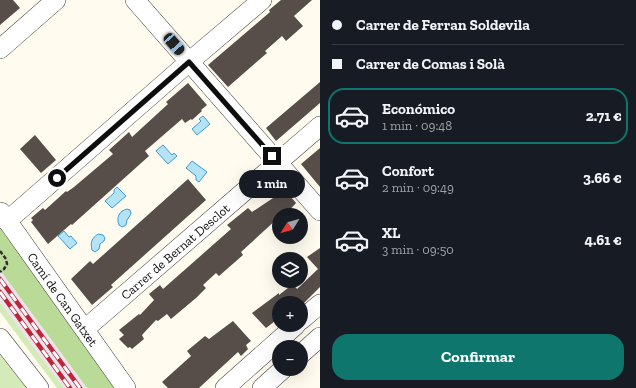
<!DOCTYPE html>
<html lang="es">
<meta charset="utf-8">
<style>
:root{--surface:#171b24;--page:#20242c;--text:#f1f3f6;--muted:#9ea1a6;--line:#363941;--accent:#0f766e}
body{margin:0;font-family:"Zilla Slab",serif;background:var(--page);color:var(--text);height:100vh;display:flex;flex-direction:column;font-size:15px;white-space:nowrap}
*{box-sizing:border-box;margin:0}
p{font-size:13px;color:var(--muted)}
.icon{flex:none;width:22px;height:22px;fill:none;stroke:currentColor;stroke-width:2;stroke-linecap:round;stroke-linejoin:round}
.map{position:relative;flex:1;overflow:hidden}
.drawer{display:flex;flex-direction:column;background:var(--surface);width:316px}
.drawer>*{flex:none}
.hud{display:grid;align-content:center;height:88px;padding:0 12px;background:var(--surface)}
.needle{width:26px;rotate:233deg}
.fabs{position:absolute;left:272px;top:208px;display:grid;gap:8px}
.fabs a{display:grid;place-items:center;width:36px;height:36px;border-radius:50%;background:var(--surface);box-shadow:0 4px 16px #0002;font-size:20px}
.end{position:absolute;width:18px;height:18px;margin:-9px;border:5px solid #0e0e0e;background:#fff;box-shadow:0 0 0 2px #fff}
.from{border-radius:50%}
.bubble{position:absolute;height:28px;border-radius:14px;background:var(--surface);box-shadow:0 4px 16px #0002;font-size:13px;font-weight:800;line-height:28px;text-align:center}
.car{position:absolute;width:12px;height:24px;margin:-12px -6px;border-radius:5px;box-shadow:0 0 3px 1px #0007;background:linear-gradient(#222 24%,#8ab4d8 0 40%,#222 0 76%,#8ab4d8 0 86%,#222 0)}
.hud b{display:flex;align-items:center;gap:14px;height:38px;font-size:15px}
.hud b+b{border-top:1px solid var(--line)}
.hud i{width:10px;height:10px;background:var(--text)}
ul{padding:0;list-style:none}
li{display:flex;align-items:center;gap:12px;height:56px;margin:0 8px 6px;padding:0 4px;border:2px solid transparent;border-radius:16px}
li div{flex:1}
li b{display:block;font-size:15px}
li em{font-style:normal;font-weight:800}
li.on{border-color:var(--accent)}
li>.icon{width:36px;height:36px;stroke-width:1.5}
.primary-button{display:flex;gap:8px;margin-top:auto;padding:8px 12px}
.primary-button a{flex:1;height:46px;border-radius:16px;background:var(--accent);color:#fff;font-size:16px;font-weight:800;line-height:46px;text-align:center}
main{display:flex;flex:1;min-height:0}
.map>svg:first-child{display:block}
.industrial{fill:#ebe3ed}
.green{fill:#d5eab9}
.forest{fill:#badb98}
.water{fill:#b4e2f6;stroke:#3b9dce}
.building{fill:#574e4a}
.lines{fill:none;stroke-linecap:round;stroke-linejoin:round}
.minor-casing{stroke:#414141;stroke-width:20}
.path{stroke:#303030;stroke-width:2.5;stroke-dasharray:4 2;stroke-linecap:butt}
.minor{stroke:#fff;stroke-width:19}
.rail-casing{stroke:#bf2537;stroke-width:4.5}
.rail{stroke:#fff;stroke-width:3;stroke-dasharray:9;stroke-linecap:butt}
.route{stroke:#0e0e0e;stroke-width:5}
.labels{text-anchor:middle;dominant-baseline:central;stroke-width:4;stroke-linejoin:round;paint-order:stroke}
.street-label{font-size:13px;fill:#0e0e0e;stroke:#fff}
</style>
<main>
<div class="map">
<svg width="320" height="388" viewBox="0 0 320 388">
<rect width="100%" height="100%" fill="#fffbef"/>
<!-- industrial -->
<path class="industrial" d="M0,270l87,118h-23l-64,-86z"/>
<!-- green -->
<path class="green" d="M0,302l64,86h-7l-57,-76z
M0,346l32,42h-32z"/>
<!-- forest -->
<path class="forest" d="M0,228l43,56 74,104h-30l-87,-118z"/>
<!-- water -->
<path class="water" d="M203,116l7,8 -13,11 -5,-6 9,-8 -2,-2z
M163,145l9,10 2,-2 3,3 -9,8 -12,-13z
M192,161l15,11 -8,10 -3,-2v-4l-10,-8z
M117,187l9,9 -14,12 -7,-7 9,-8v-3z
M127,209l3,1 1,4 -4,6 -1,5 -4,2 -3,-2c-3,-7 0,-14 8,-16z
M64,231l5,6 2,-1 6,7 -7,6 -12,-13z
M98,234l5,1 2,3 -1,3 -4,3 -1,5 -4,3 -3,-2c-2,-8 0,-12 6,-16z"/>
<!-- building -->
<path class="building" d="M0,0h13l7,8 -20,17z
M281,0h31l-18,16 9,10 -17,15 -4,-5 -17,15 2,2 -39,34 -20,-22 62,-53 -1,-2z
M320,82v21l-44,38 -10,-13z
M188,83l19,22 -6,5 1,1 -10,9 -1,-1 -6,4 -3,-4 -37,32 4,5 -77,69 -1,-1 -23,20 -17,-22 2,-2 -2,-2 12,-10 2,2 21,-19 1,1 7,-5 39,-33 -4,-4 20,-18 3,5 36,-33 -2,-2z
M35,135l21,25 -15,13 -21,-24z
M320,148v39l-19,-23z
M188,179l18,21 -95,85 2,2 -21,18 -21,-26 19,-18 3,3z
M285,190l11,13 -11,12h-6l-1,6 -1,-2 -36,33 2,3 -24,21 -3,-3 -13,12 3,3 -10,10 -25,21 -4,-5 -9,7 -2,-1 -14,15 2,4 -12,10 -2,-2 -2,1 -9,-9 5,-4 -5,-5 20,-16 1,1 14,-15 -5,-6 11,-9 3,4 68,-60 -4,-4 21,-17 4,4z
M320,248v39l-16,16h-25v15l-13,10 -14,-15 27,-20v2l14,-11 4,5 21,-20 -11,-12z
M233,321l18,20 -5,4 2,4 -7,7 -3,-4 -39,36h-31l-6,-6 29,-26 -4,-5 18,-15 4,3z"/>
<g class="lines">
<!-- minor casing -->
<g class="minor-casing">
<g id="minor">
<path d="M135,0l185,211"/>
<path d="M0,49l56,-49"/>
<path id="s1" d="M1,212l125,176"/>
<path d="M7,221l182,-159 73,-62"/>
<path d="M301,320l19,-16"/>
<path id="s2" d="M85,329l235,-203"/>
<path d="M0,338l39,50"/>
<path d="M301,354l19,-17"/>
<path d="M225,388l71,-63"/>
<path d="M262,388l21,-19"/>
</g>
</g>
<!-- path -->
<path class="path" d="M0,251l6,8 1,5 -3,5 -4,3"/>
<!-- minor -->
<use href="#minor" class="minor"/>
<!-- rail casing -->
<g class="rail-casing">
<path id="rail" d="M0,279l80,109
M0,292l70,96"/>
</g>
<!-- rail -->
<use href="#rail" class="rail"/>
</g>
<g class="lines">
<!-- route -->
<path class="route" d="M57,178l132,-116 83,94"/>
</g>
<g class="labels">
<!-- street labels -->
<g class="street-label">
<text stroke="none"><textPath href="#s2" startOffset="119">Carrer de Bernat Desclot</textPath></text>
<text stroke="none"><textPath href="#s1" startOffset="107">Camí de Can Gatxet</textPath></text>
</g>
</g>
</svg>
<div class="fabs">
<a><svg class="needle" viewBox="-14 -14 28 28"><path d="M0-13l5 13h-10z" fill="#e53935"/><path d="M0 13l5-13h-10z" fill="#9ea1a6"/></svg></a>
<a><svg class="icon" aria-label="layers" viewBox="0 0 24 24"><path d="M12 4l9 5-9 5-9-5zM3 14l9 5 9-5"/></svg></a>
<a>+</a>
<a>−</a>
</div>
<i class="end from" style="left:57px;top:178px"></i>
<i class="end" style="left:272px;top:156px"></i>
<div class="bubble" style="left:239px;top:170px;width:66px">1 min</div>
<i class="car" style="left:174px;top:44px;rotate:139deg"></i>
</div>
<section class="drawer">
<div class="hud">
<b><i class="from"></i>Carrer de Ferran Soldevila</b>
<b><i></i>Carrer de Comas i Solà</b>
</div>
<ul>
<li class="on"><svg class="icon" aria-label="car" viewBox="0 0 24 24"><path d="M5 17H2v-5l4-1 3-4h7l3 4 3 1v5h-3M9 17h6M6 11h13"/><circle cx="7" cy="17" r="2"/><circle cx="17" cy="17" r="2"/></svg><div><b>Económico</b><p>1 min · 09:48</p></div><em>2.71 €</em></li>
<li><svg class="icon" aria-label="car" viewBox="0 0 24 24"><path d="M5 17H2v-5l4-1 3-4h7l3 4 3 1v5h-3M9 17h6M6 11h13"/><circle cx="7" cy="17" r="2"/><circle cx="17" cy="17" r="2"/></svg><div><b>Confort</b><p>2 min · 09:49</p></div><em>3.66 €</em></li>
<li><svg class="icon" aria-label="car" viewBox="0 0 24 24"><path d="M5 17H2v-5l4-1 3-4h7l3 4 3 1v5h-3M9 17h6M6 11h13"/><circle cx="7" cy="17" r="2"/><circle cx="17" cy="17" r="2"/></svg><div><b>XL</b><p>3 min · 09:50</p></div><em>4.61 €</em></li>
</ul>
<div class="primary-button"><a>Confirmar</a></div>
</section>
</main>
